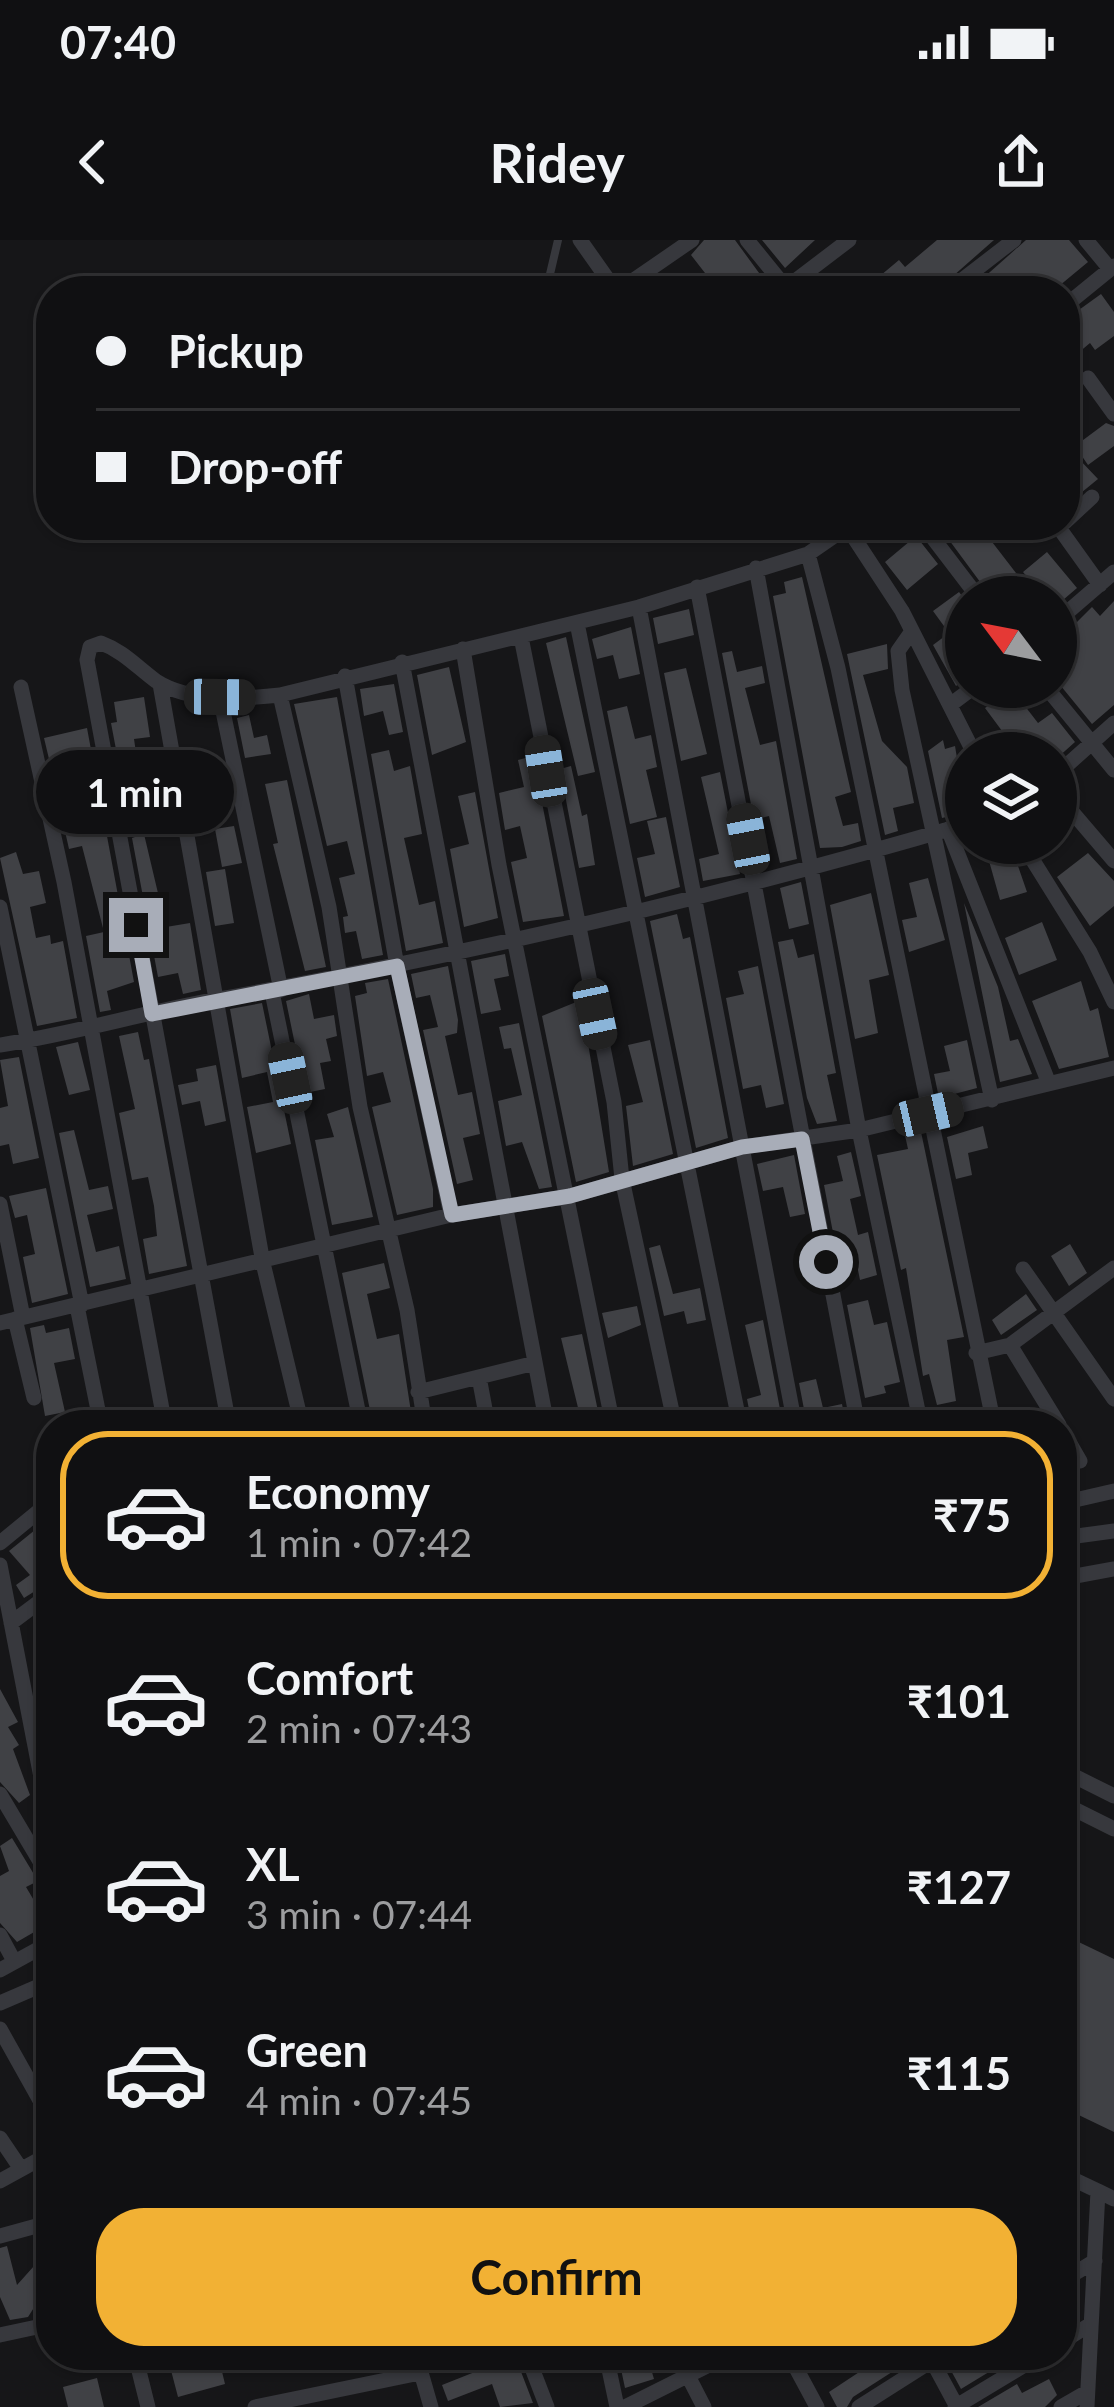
<!DOCTYPE html>
<meta charset="utf-8">
<style>
:root{--surface:#101012;--page:#19191b;--text:#f1f3f6;--muted:#9c9d9f;--line:#303032;--accent:#f2b134}
body{margin:0;font-family:Lato,sans-serif;background:var(--page);color:var(--text);height:100vh;display:flex;flex-direction:column;font-size:45px;white-space:nowrap}
*{box-sizing:border-box;margin:0}
p{font-size:39px;color:var(--muted)}
.icon{flex:none;width:66px;height:66px;fill:none;stroke:currentColor;stroke-width:2;stroke-linecap:round;stroke-linejoin:round}
.map{position:relative;flex:1;overflow:hidden}
.sheet{position:absolute;left:36px;top:1170px;width:1041px;height:960px;display:flex;flex-direction:column;background:var(--surface);border-radius:48px;box-shadow:0 3px 9px #0004,0 0 0 3px var(--line)}
.sheet>*{flex:none}
.hud{position:absolute;left:36px;top:36px;width:1044px;height:264px;border-radius:48px;box-shadow:0 3px 9px #0004,0 0 0 3px var(--line);display:grid;align-content:center;height:264px;padding:0 60px;background:var(--surface)}
.needle{width:78px;rotate:302deg}
.buttons{position:absolute;left:945px;top:336px;display:grid;gap:24px}
.buttons a{display:grid;place-items:center;width:132px;height:132px;border-radius:50%;background:var(--surface);box-shadow:0 3px 9px #0004,0 0 0 3px var(--line);font-size:60px}
.end{position:absolute;width:54px;height:54px;margin:-27px;border:15px solid #a8adb8;background:#111;box-shadow:0 0 0 6px #111}
.from{border-radius:50%}
.bubble{position:absolute;height:84px;border-radius:42px;background:var(--surface);box-shadow:0 3px 9px #0004,0 0 0 3px var(--line);font-size:39px;font-weight:700;line-height:84px;text-align:center}
.car{position:absolute;width:36px;height:72px;margin:-36px -18px;border-radius:15px;box-shadow:0 0 9px 3px #0007;background:linear-gradient(#222 24%,#8ab4d8 0 40%,#222 0 76%,#8ab4d8 0 86%,#222 0)}
.hud b{display:flex;align-items:center;gap:42px;height:114px;font-size:45px}
.hud b+b{border-top:3px solid var(--line)}
.hud i{width:30px;height:30px;background:var(--text)}
ul{padding:21px 0 0;list-style:none}
li{display:flex;align-items:center;gap:36px;height:168px;margin:0 24px 18px;padding:0 36px;border:6px solid transparent;border-radius:48px}
li div{flex:1}
li b{display:block;font-size:45px}
li em{font-style:normal;font-weight:700}
li.active{border-color:var(--accent)}
li>.icon{width:108px;height:108px;stroke-width:1.5}
.cta{display:flex;gap:24px;margin-top:auto;padding:24px 60px}
.cta a{flex:1;height:138px;border-radius:48px;background:var(--accent);color:#111;font-size:48px;font-weight:700;line-height:138px;text-align:center}
.status{display:flex;justify-content:space-between;align-items:center;height:84px;padding:0 60px;background:var(--surface);direction:ltr}
.status svg{height:33px;fill:currentColor}
header{display:flex;justify-content:space-between;align-items:center;height:156px;padding:0 60px;background:var(--surface);font-size:54px;font-weight:700}
.map>svg:first-child{display:block}
.building{fill:#404145}
.lines{fill:none;stroke-linecap:round;stroke-linejoin:round}
.service{stroke:#37383d;stroke-width:8}
.minor{stroke:#37383d;stroke-width:15}
.route{stroke:#a8adb8;stroke-width:15}
</style>
<div class="status"><b>07:40</b><svg viewBox="0 0 49 12"><path d="M0 12V9h3v3zM5 12V6h3v6zM10 12V3h3v9zM15 12V0h3v12zM26 1h20v11H26zM47 4h2v5h-2z"/></svg></div>
<header><svg class="icon" aria-label="back" viewBox="0 0 24 24"><path d="M15 5l-7 7 7 7"/></svg>Ridey<svg class="icon" aria-label="share" viewBox="0 0 24 24"><path d="M12 15V3M7 8l5-5 5 5M5 13v7h14v-7"/></svg></header>
<div class="map">
<svg width="1114" height="2167" viewBox="0 0 1114 2167">
<rect width="100%" height="100%" fill="#161618"/>
<!-- building -->
<path class="building" d="M704,0h31l35,48 -51,3 -28,-36z
M762,0h53l-30,28z
M937,0h57l-58,51h-74l37,-31 6,7z
M1026,0h43l19,22 -35,29h-63l-9,-11z
M1101,54l13,18v24l-19,14 -5,-7 -25,21v-44z
M1106,183l8,3v20l-26,19 -13,-19z
M1078,218l20,21 -33,27v-35z
M938,285h41l37,48 -27,21z
M916,296l22,28 -31,26 -22,-28z
M1047,312l30,36 -21,18v-9h-12l-21,-25z
M802,337l49,215 -16,5 8,29 15,-3 3,18 -19,6 -22,1 -47,-252 13,-3 -2,-11z
M959,352l7,9v77l-10,8 -23,-41 16,-12 -16,-22z
M1114,361v104l-22,19 -36,-44v-37l36,-36 8,9z
M689,369l5,26 -36,9 -5,-26z
M631,387l9,47 -21,5 -6,-24 -16,4 -5,-20z
M566,397l29,135 -17,4 -32,-133z
M887,404l1,25 -25,6 19,66 25,26 7,36 -21,5 5,23 -13,4 -38,-181z
M732,411l5,21 25,-6 3,17 -20,5 15,57 16,-4 21,118 -17,4 -11,-47 -15,4 -32,-167z
M449,427l17,75 -34,13 -15,-80z
M686,428l21,86 -26,7 -17,-88z
M394,444l9,48 -14,3 -6,-24 -19,5 -4,-27z
M1011,448l27,35 14,-10 23,29 -19,17v-6h-67l19,-14 -23,-31z
M144,457l6,40 -16,2 6,41 -18,1 -11,-58 6,-1 -3,-20z
M337,457l46,258 -21,4 -6,-28 -11,2 -2,-16 5,-1 -9,-38 16,-4 -8,-33 -20,5 -33,-142z
M627,466l8,33 16,-4 6,32 -11,3 11,47 -27,7 -23,-113z
M249,475l5,23 13,-3 4,19 -26,4 -8,-40z
M87,488l47,254 -27,9 4,19 -11,2 -14,-76 18,-4 -22,-86 -13,3 -9,-40 17,-3 -12,-50 -16,3 -5,-21z
M943,500l2,9 10,-3 11,66 -24,6 -14,-67z
M197,509l14,74 -14,2 -13,-74z
M389,510l5,21 16,-5 12,68 -18,4 15,67 16,-4 8,42 -37,8 -35,-197z
M533,516l31,160 -41,6 -12,-60 16,-4 -7,-32 -15,4 -6,-37 25,-6 -6,-27z
M571,526l11,50 5,-2 8,51 -16,3 -19,-99z
M720,532l20,102 -37,7 -4,-22 20,-5 -18,-77z
M287,540l39,187 -21,4 -32,-127 5,-1 -13,-59z
M166,545l7,42 -21,4 -8,-41z
M475,552l23,126 -34,9 -14,-78 19,-5 -11,-48z
M666,577l14,70 -35,10 -8,-39 18,-4 -8,-33z
M234,586l8,37 -20,4 -7,-38z
M144,594l22,93 24,-4 11,67 -18,4 -5,-21 -20,4 -26,-139z
M984,603h26l17,49 -27,8z
M16,612l7,22 16,-3 7,32 -16,4 6,31 14,-3 1,9 12,-3 14,77 -40,8 -37,-168z
M1088,613l26,28v25l-24,20 -33,-49z
M225,629l9,54 -19,3 -9,-54z
M928,638l17,62 -36,12 -7,-32 15,-3 -8,-34z
M801,642l8,42 -20,5 -9,-41z
M871,653l18,82 -20,5 9,53 -23,6 -25,-134z
M964,663l34,84 12,54 8,-2 14,35 -32,8z
M677,674l6,25 7,-2 38,201 -32,10 -46,-227z
M1042,682l15,38 -38,15 -14,-37z
M793,699l5,19 16,-4 22,119 -9,2 10,46 -20,3 -10,-26 -29,-156z
M505,714l4,22 -15,3 7,31 -20,4 -10,-53z
M448,726l10,54 -1,13 -12,3 13,59 14,-3 8,42 -17,4 10,42 -16,4 -34,-154 15,-3 -8,-32 -14,3 -5,-24z
M758,726l26,138 -18,4 -5,-23 -18,4 -17,-91 18,-4 -6,-23z
M388,739l45,210v18l-36,8 -25,-108 19,-5 -8,-30 -16,4 -12,-80 12,-3 -2,-10z
M1081,741l9,30 8,-3 11,49 -50,12 -27,-68z
M309,754l5,25 20,-4 3,21 -11,3 5,22 -11,2 5,26 -20,4 -19,-92z
M581,760l28,172 -33,10 -34,-166z
M262,763l29,141 -35,9 -9,-46 26,-5 -6,-30 -25,6 -12,-69z
M519,783l33,164 -13,2 -17,-47 -16,4 -8,-45 24,-6 -11,-47 -7,1 -5,-22z
M138,792l6,28 5,-1 38,207 -38,8 -6,-35 14,-3 -3,-30 -6,-29 -16,3 -13,-67 16,-4 -16,-73z
M650,800l23,114 -40,12 -7,-60 17,-4 -15,-57z
M967,800l10,48 -38,10 -5,-24 16,-3 -6,-25z
M78,802l12,48 -21,5 -13,-48z
M19,817l20,101 -26,6 -4,-20 -9,2v-38l8,-2 -8,-46z
M216,825l10,56 -21,5 -5,-25 -18,4 -4,-20 20,-4 -2,-12z
M348,867l25,110 -41,8 -17,-85 19,-3 -7,-23z
M983,886l5,22 -20,5 4,22 -16,4 -9,-42z
M920,887l44,210 -17,3 9,61 -19,4 -8,-31 -6,2 -17,-108 -5,2 -24,-115 31,-6 -4,-18z
M74,890l15,60 19,-4 5,23 -26,6 9,37 23,-6 7,33 -36,8 -31,-154z
M851,912l10,44 -11,3 8,36 10,-3 9,43 -17,5 -6,-30 -17,4 -13,-69 19,-4 -6,-25z
M794,915l11,59 -15,3 -7,-30 -20,4 -6,-27z
M46,948l22,106 -36,9 -9,-46 12,-3 -8,-39 -12,3 -6,-22z
M1070,1004l17,29 -18,13 -18,-30z
M660,1005l13,49 27,-6 6,32 -19,4 -3,-13 -20,5 -15,-68z
M384,1023l6,25 -23,6 10,45 22,-5 14,91h-40l-31,-152z
M1026,1054l11,16 -36,25 -9,-15z
M868,1060l6,25 13,-3 13,60 -16,4 2,7 -21,5 -18,-93z
M637,1066l4,19 -33,13 -6,-25z
M763,1080l20,105h-31l-5,-26 14,-4 -16,-70z
M44,1085l2,8 23,-5 6,31 -21,4 11,49 -20,4 -15,-88z
M582,1094l17,82 -18,4 -20,-82z
M816,1139l7,29 19,-4 4,21h-39l-8,-42z
M51,1277v64l-27,17 -8,-13 14,-10 -21,-24z
M0,1449l18,33 -10,5 11,18 -6,4 17,46 -11,8 -19,-21z
M12,1598l26,43 -12,6 22,37 -31,18 -17,-19v-47l9,-5 -9,-25z
M1062,1694l52,25v173l-52,-25z
M7,2006l10,39 17,-19 17,15 -23,36 -18,3 -10,-23v-49z
M167,2115h51l7,29 -47,13z
M618,2115h29l7,24 -29,9z
M885,2115l32,1 -64,41 -6,10h-10l-8,-15z
M953,2115h12l5,11 27,-11 5,9 -41,25 -13,-24z
M515,2116l18,47 -33,4 -8,-23 -44,17 -6,-16z
M97,2138l7,29h-36l-5,-20z
M1049,2139l8,16 -12,12h-67l39,-23 5,9z"/>
<g class="lines">
<!-- service -->
<path class="service" d="M546,51l12,-51"/>
<!-- minor -->
<path class="minor" d="M580,0l36,51
M747,0l39,48
M1086,0l24,29
M618,51l74,-51
M782,51l67,-51
M948,51l66,-51
M1065,66l49,-40
M1088,138l26,36
M1065,282l27,-25
M923,285l55,72
M1057,285l43,60
M808,314l30,114 156,757
M756,328l103,562 62,295
M697,347l161,838
M639,367l156,818
M1056,382l58,-50
M577,383l163,802
M912,391l-14,20 4,39 90,410
M521,397l93,465 8,77 53,246
M463,409l36,216 114,560
M402,422l145,763
M345,436l52,290 54,249
M160,444l103,579 39,162
M21,447l43,195 101,543
M1046,447l68,83
M220,457l61,293
M950,465l24,-18
M1056,535l58,-52
M1056,553l58,68
M948,589l100,252
M1022,603l68,109 24,50
M0,667l82,398
M272,752l89,433
M0,805c72,-11 142,-32 214,-45 254,-46 505,-103 752,-176
M0,964l23,113
M1023,1029l91,130
M77,1066l24,119
M15,1079l19,79
M0,1083l451,-108 119,-19 172,-49 117,-17 255,-62
M1010,1105l49,80
M976,1113l34,-8 104,-77
M479,1137l9,48
M418,1152l117,-29
M229,1185l-142,-765 3,-13 11,-4c22,8 36,24 55,38 34,22 86,18 124,14
M425,1185l-18,-115 -47,-203 -31,-200 -49,-212 359,-88 169,-53 39,-27 55,84 72,142
M1062,1190l18,31
M1062,1263l52,-12
M1062,1298l52,-7
M0,1303l51,-42
M0,1325l51,264
M1062,1351l8,-14 44,-8
M11,1383l40,-30
M1062,1530l52,26
M0,1554l51,86
M1062,1563l52,26
M0,1695l14,26
M0,1730l51,-28
M0,1763l51,-22
M0,1789l51,91
M0,1898l21,31
M1062,1934l36,17 -11,216
M0,1941l51,-28
M1098,1951l16,8
M0,1996l51,-14
M1062,2041l33,-20
M0,2095l51,-11
M1062,2102l29,-18
M135,2115l13,52
M416,2115l15,52
M527,2115l20,52
M606,2115l11,52
M789,2115l28,52
M929,2115l28,52
M687,2134l17,33
M255,2167l165,-34
M625,2167l104,-52
M859,2167l82,-52
M955,2167l86,-52
M1061,2167l26,-15"/>
</g>
<g class="lines">
<!-- route -->
<path class="route" d="M136,685l16,89 245,-48 55,249 118,-19 172,-49 60,-8 24,123"/>
</g>
</svg>
<div class="buttons">
<a><svg class="needle" viewBox="-14 -14 28 28"><path d="M0-13l5 13h-10z" fill="#e53935"/><path d="M0 13l5-13h-10z" fill="#9c9d9f"/></svg></a>
<a><svg class="icon" aria-label="layers" viewBox="0 0 24 24"><path d="M12 4l9 5-9 5-9-5zM3 14l9 5 9-5"/></svg></a>
</div>
<i class="end from" style="left:826px;top:1022px"></i>
<i class="end" style="left:136px;top:685px"></i>
<div class="bubble" style="left:36px;top:510px;width:198px">1 min</div>
<i class="car" style="left:220px;top:457px;rotate:91deg"></i>
<i class="car" style="left:546px;top:531px;rotate:351deg"></i>
<i class="car" style="left:748px;top:599px;rotate:349deg"></i>
<i class="car" style="left:595px;top:774px;rotate:168deg"></i>
<i class="car" style="left:290px;top:838px;rotate:348deg"></i>
<i class="car" style="left:928px;top:874px;rotate:77deg"></i>
<div class="hud">
<b><i class="from"></i>Pickup</b>
<b><i></i>Drop-off</b>
</div>
<section class="sheet">
<ul>
<li class="active"><svg class="icon" aria-label="car" viewBox="0 0 24 24"><path d="M5 17H2v-5l4-1 3-4h7l3 4 3 1v5h-3M9 17h6M6 11h13"/><circle cx="7" cy="17" r="2"/><circle cx="17" cy="17" r="2"/></svg><div><b>Economy</b><p>1 min · 07:42</p></div><em>₹75</em></li>
<li><svg class="icon" aria-label="car" viewBox="0 0 24 24"><path d="M5 17H2v-5l4-1 3-4h7l3 4 3 1v5h-3M9 17h6M6 11h13"/><circle cx="7" cy="17" r="2"/><circle cx="17" cy="17" r="2"/></svg><div><b>Comfort</b><p>2 min · 07:43</p></div><em>₹101</em></li>
<li><svg class="icon" aria-label="car" viewBox="0 0 24 24"><path d="M5 17H2v-5l4-1 3-4h7l3 4 3 1v5h-3M9 17h6M6 11h13"/><circle cx="7" cy="17" r="2"/><circle cx="17" cy="17" r="2"/></svg><div><b>XL</b><p>3 min · 07:44</p></div><em>₹127</em></li>
<li><svg class="icon" aria-label="car" viewBox="0 0 24 24"><path d="M5 17H2v-5l4-1 3-4h7l3 4 3 1v5h-3M9 17h6M6 11h13"/><circle cx="7" cy="17" r="2"/><circle cx="17" cy="17" r="2"/></svg><div><b>Green</b><p>4 min · 07:45</p></div><em>₹115</em></li>
</ul>
<div class="cta"><a>Confirm</a></div>
</section>
</div>
